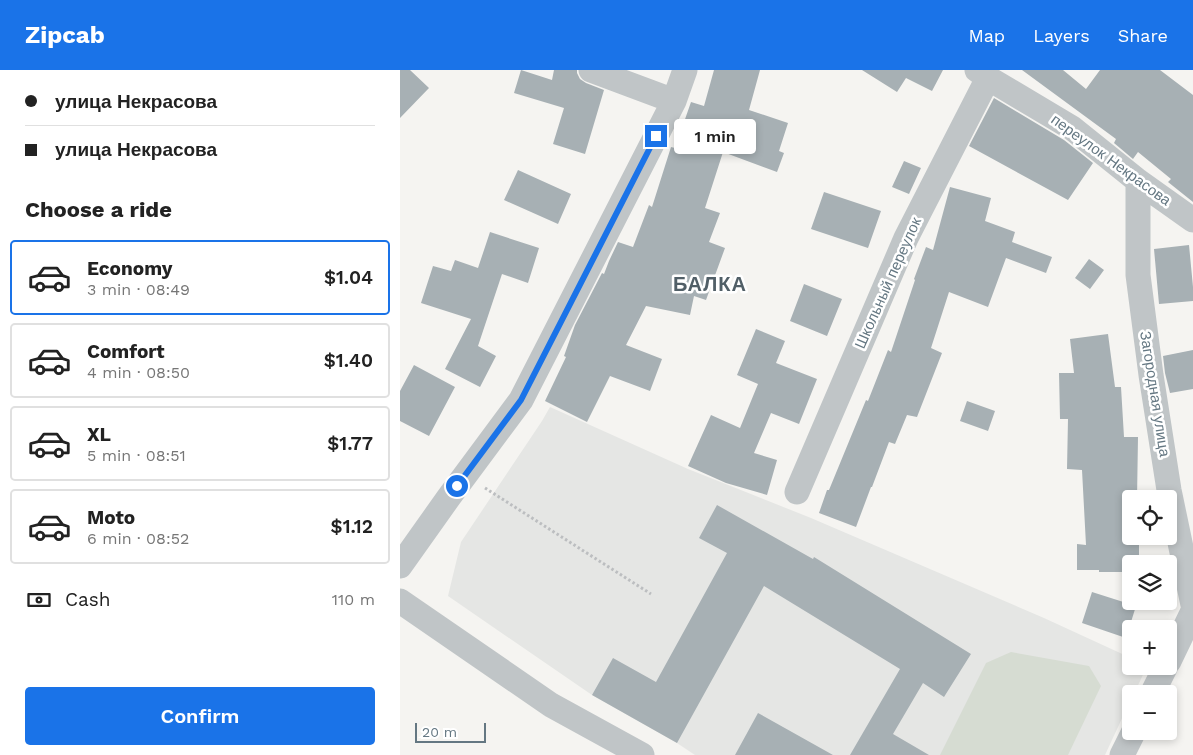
<!DOCTYPE html>
<meta charset="utf-8">
<style>
:root{--surface:#fff;--page:#f6f6f6;--text:#222;--muted:#767676;--line:#e0e0e0;--accent:#1a73e8}
body{margin:0;font-family:"Work Sans",sans-serif;background:var(--page);color:var(--text);height:100vh;display:flex;flex-direction:column;font-size:19px;white-space:nowrap}
*{box-sizing:border-box;margin:0}
p{font-size:16px;color:var(--muted)}
.icon{flex:none;width:28px;height:28px;fill:none;stroke:currentColor;stroke-width:2;stroke-linecap:round;stroke-linejoin:round}
.map{position:relative;flex:1;overflow:hidden}
.drawer{display:flex;flex-direction:column;background:var(--surface);width:400px}
.drawer>*{flex:none}
.guide{display:grid;align-content:center;height:110px;padding:0 25px;background:var(--surface)}
.tools{position:absolute;left:722px;top:420px;display:grid;gap:10px}
.tools a{display:grid;place-items:center;width:55px;height:55px;border-radius:5px;background:var(--surface);box-shadow:0 2px 8px #0003;font-size:25px}
.scale{position:absolute;left:15px;bottom:12px;width:71px;box-sizing:border-box;padding-left:5px;border:2px solid #647782;border-top:0;font-size:14px;line-height:18px;white-space:nowrap;color:#647782;-webkit-text-stroke:4px #fff;paint-order:stroke}
.end{position:absolute;width:22px;height:22px;margin:-11px;border:6px solid #1a73e8;background:#fff;box-shadow:0 0 0 2px #fff}
.from{border-radius:50%}
.bubble{position:absolute;height:35px;border-radius:5px;background:var(--surface);box-shadow:0 2px 8px #0003;font-size:16px;font-weight:600;line-height:35px;text-align:center}
.guide b{display:flex;align-items:center;gap:18px;height:48px;font-size:19px}
.guide b+b{border-top:1px solid var(--line)}
.guide i{width:12px;height:12px;background:var(--text)}
ul{padding:0;list-style:none}
li{display:flex;align-items:center;gap:15px;height:75px;margin:0 10px 8px;padding:0 15px;border:2px solid var(--line);border-radius:5px}
li div{flex:1}
li b{display:block;font-size:19px}
li em{font-style:normal;font-weight:600}
li.active{border-color:var(--accent)}
li>.icon{width:45px;height:45px;stroke-width:1.5}
h2{padding:0 25px;font-size:22px;line-height:60px}
.pay{display:flex;align-items:center;gap:12px;height:55px;padding:0 25px;font-size:19px}
.pay p{margin-inline-start:auto}
.primary-button{display:flex;gap:10px;margin-top:auto;padding:10px 25px}
.primary-button a{flex:1;height:58px;border-radius:5px;background:var(--accent);color:#fff;font-size:20px;font-weight:600;line-height:58px;text-align:center}
header{display:flex;align-items:center;gap:30px;box-sizing:border-box;height:70px;padding:0 25px;background:var(--accent);color:#fff}
header strong{font-size:24px}
nav{display:flex;gap:28px;margin-inline-start:auto;font-size:18px}
main{display:flex;flex:1;min-height:0}
.map>svg:first-child{display:block}
.built{fill:#e5e6e4}
.garden{fill:#d6dcd2}
.building{fill:#a7b0b4}
.lines{fill:none;stroke-linecap:round;stroke-linejoin:round}
.path{stroke:#bcbec0;stroke-width:3;stroke-dasharray:2.5 2.5;stroke-linecap:butt}
.minor{stroke:#c0c5c7;stroke-width:25}
.route{stroke:#1a73e8;stroke-width:6}
.labels{text-anchor:middle;dominant-baseline:central;stroke-width:5;stroke-linejoin:round;paint-order:stroke}
.street-label{font-size:15px;fill:#647782;stroke:#fff}
.district-label{font-size:20px;font-weight:bold;letter-spacing:1px;fill:#515f67;stroke:#fff}
</style>
<header>
<strong>Zipcab</strong>
<nav><a>Map</a><a>Layers</a><a>Share</a></nav>
</header>
<main>
<section class="drawer">
<div class="guide">
<b><i class="from"></i>улица Некрасова</b>
<b><i></i>улица Некрасова</b>
</div>
<h2>Choose a ride</h2>
<ul>
<li class="active"><svg class="icon" aria-label="car" viewBox="0 0 24 24"><path d="M5 17H2v-5l4-1 3-4h7l3 4 3 1v5h-3M9 17h6M6 11h13"/><circle cx="7" cy="17" r="2"/><circle cx="17" cy="17" r="2"/></svg><div><b>Economy</b><p>3 min · 08:49</p></div><em>$1.04</em></li>
<li><svg class="icon" aria-label="car" viewBox="0 0 24 24"><path d="M5 17H2v-5l4-1 3-4h7l3 4 3 1v5h-3M9 17h6M6 11h13"/><circle cx="7" cy="17" r="2"/><circle cx="17" cy="17" r="2"/></svg><div><b>Comfort</b><p>4 min · 08:50</p></div><em>$1.40</em></li>
<li><svg class="icon" aria-label="car" viewBox="0 0 24 24"><path d="M5 17H2v-5l4-1 3-4h7l3 4 3 1v5h-3M9 17h6M6 11h13"/><circle cx="7" cy="17" r="2"/><circle cx="17" cy="17" r="2"/></svg><div><b>XL</b><p>5 min · 08:51</p></div><em>$1.77</em></li>
<li><svg class="icon" aria-label="car" viewBox="0 0 24 24"><path d="M5 17H2v-5l4-1 3-4h7l3 4 3 1v5h-3M9 17h6M6 11h13"/><circle cx="7" cy="17" r="2"/><circle cx="17" cy="17" r="2"/></svg><div><b>Moto</b><p>6 min · 08:52</p></div><em>$1.12</em></li>
</ul>
<div class="pay"><svg class="icon" aria-label="cash" viewBox="0 0 24 24"><path d="M3 7h18v10H3z"/><circle cx="12" cy="12" r="2"/></svg>Cash<p>110 m</p></div>
<div class="primary-button"><a>Confirm</a></div>
</section>
<div class="map">
<svg width="793" height="685" viewBox="0 0 793 685">
<rect width="100%" height="100%" fill="#f5f4f1"/>
<!-- built -->
<path class="built" d="M150,337l138,62 123,49 233,100 87,40v8h16l-13,28h-3v5l-26,56h-410l-18,-12 -85,-48 -144,-99 13,-54 81,-121z"/>
<!-- garden -->
<path class="garden" d="M611,582l78,14 12,20 -33,69h-128l46,-92z"/>
<!-- building -->
<path class="building" d="M0,0h10l19,18 -29,30z
M121,0l31,10 2,-10h23v3l3,6 6,4 18,7 -19,64 -32,-10 11,-36 -50,-15z
M314,0h46l-11,40 39,13 -9,28 5,2 -7,19 -54,-20 -18,56 15,5 -11,29 16,6 -19,52 -12,-4 -4,19 -44,-9 -20,39 36,14 -12,32 -40,-15 -23,46 -42,-21 21,-44 -2,-1 11,-31 27,-52 2,1 5,-13 9,-19 15,5 16,-42 3,2 19,-60 4,1 16,-46 13,4z
M462,0h81l-11,21 -26,-13 -9,14z
M622,0h41l23,19 14,-19h60l33,25v107l-25,-20 3,-3 -33,-27 -5,7 -19,-16 2,-4z
M594,28l70,42 29,23 -25,37 -99,-54z
M504,91l17,7 -12,26 -17,-7z
M118,100l53,24 -13,30 -54,-24z
M550,117l41,11 -6,23 30,11 -3,10 40,15 -6,16 -40,-15 -18,49 -39,-15 -18,56 11,5 -25,64 -10,-2 -12,29 -6,-2 -17,45h-1l-15,40 -37,-14 8,-23h2l37,-90 2,1 20,-51 3,2 24,-72 -1,-1 12,-32 7,3z
M424,122l57,19 -13,37 -57,-19z
M90,162l49,16 -11,35 -26,-9 -24,72 18,10 -16,31 -35,-18 26,-50 -50,-16 12,-37 18,5 4,-11 23,8z
M789,175l4,42v14l-34,3 -5,-55z
M689,189l15,11 -14,19 -15,-11z
M404,214l38,15 -15,37 -37,-15z
M356,259l29,12 -9,22 41,16 -18,45 -28,-11 -17,40 23,7 -10,35 -41,-12 -38,-17 23,-51 29,13 18,-44 -21,-9z
M708,264l7,53h6l3,50h14l-1,62h-6v46h8v19h-8v8h-32v-2h-22v-26l9,1 -4,-75 -15,-1 1,-50h-8l-1,-46h15l-4,-34z
M793,280v39l-23,4 -5,-20 -2,-17z
M14,295l41,22 -26,49 -29,-15v-30z
M567,331l28,10 -7,20 -28,-10z
M317,435l96,54 1,-2 157,97 -27,43 -21,-14 -30,51 36,21h-79l50,-86 -136,-83 -87,157 -85,-48 21,-37 43,24 71,-129 -28,-15z
M692,522l44,14 -10,32 -44,-15z
M358,643l75,42h-98z"/>
<g class="lines">
<!-- path -->
<path class="path" d="M85,418l166,106"/>
<!-- minor -->
<path class="minor" d="M191,0l83,31
M577,0l11,8 84,50 66,53 55,39
M738,111v94l13,100 18,115 24,115
M397,422l109,-254 82,-160
M0,496l49,-69 72,-97 153,-299 11,-31
M0,531l151,104 91,50
M769,591l24,-50
M752,624l14,-28
M722,685l12,-24"/>
</g>
<g class="lines">
<!-- route -->
<path class="route" d="M57,416l64,-86 135,-264"/>
</g>
<g class="labels">
<!-- street labels -->
<g class="street-label">
<text transform="translate(711 90) rotate(36)">переулок Некрасова</text>
<text transform="translate(488 213) rotate(-66)">Школьный переулок</text>
<text transform="translate(755 324) rotate(81)">Загородная улица</text>
</g>
<!-- district labels -->
<g class="district-label">
<text x="310" y="214">БАЛКА</text>
</g>
</g>
</svg>
<div class="tools">
<a><svg class="icon" aria-label="locate" viewBox="0 0 24 24"><circle cx="12" cy="12" r="6"/><path d="M12 2v4M12 18v4M2 12h4M18 12h4"/></svg></a>
<a><svg class="icon" aria-label="layers" viewBox="0 0 24 24"><path d="M12 4l9 5-9 5-9-5zM3 14l9 5 9-5"/></svg></a>
<a>+</a>
<a>−</a>
</div>
<div class="scale">20 m</div>
<i class="end from" style="left:57px;top:416px"></i>
<i class="end" style="left:256px;top:66px"></i>
<div class="bubble" style="left:274px;top:49px;width:82px">1 min</div>
</div>
</main>
